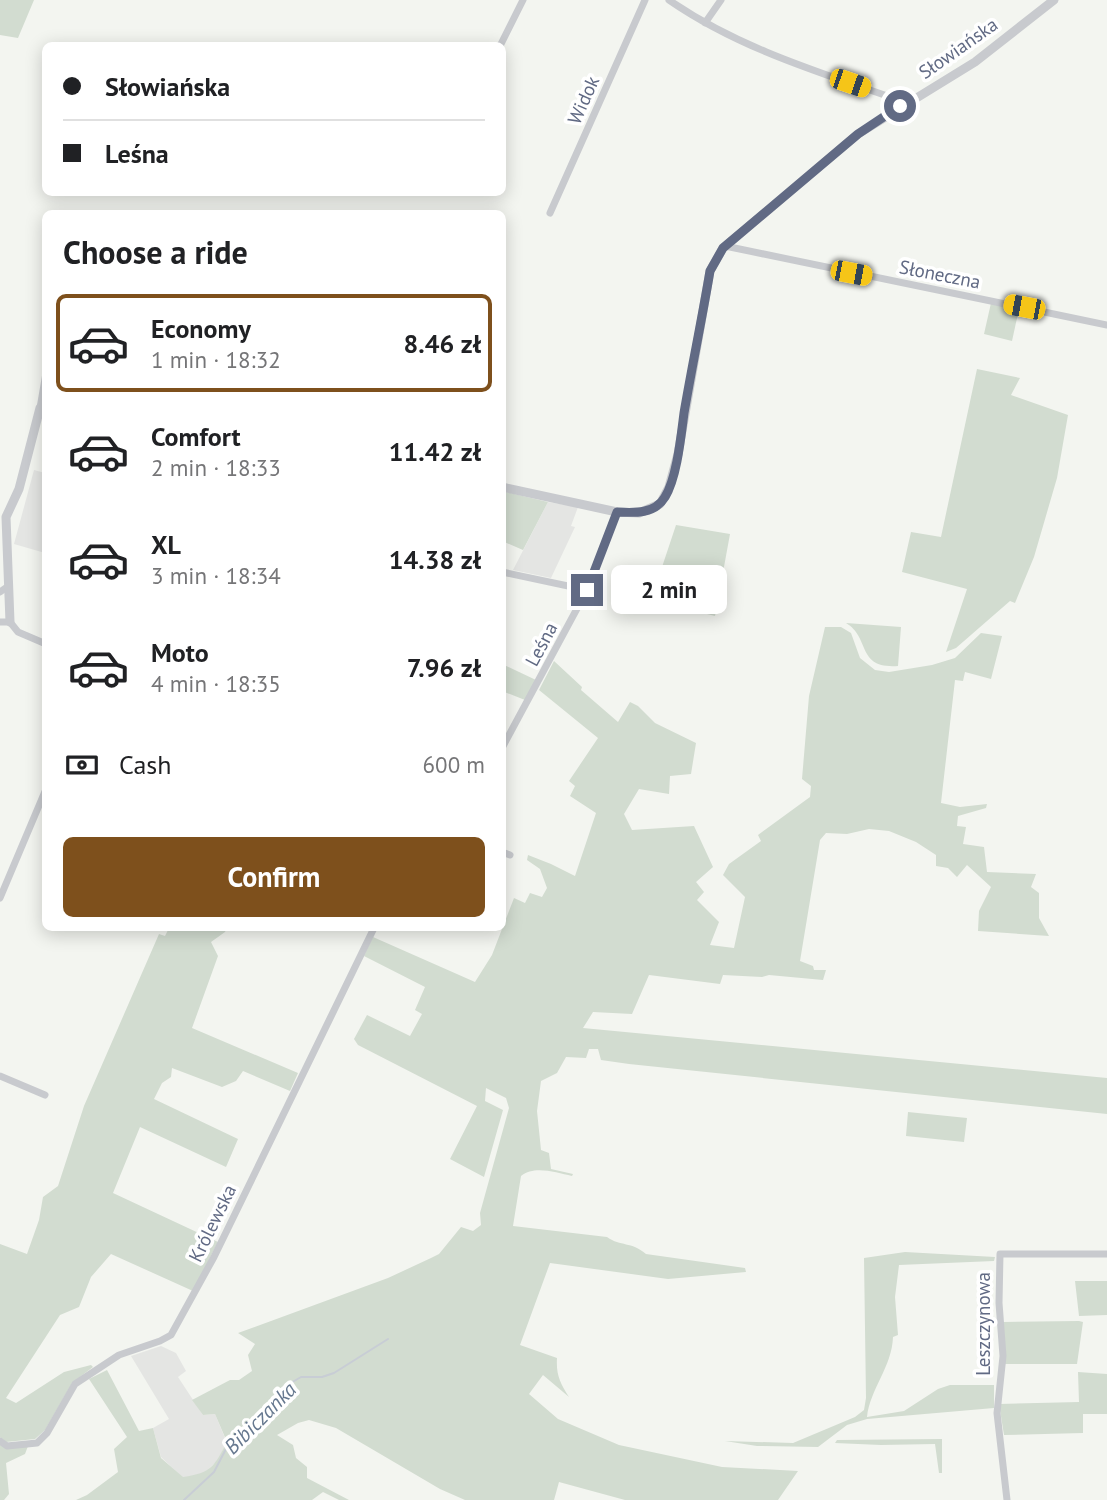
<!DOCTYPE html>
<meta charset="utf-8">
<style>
:root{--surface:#fff;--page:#f2f2f2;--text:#202124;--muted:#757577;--line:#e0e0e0;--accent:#7e501c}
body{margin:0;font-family:"PT Sans",sans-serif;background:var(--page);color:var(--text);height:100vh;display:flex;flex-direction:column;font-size:26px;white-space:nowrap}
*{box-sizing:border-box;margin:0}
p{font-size:23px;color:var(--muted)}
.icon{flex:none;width:38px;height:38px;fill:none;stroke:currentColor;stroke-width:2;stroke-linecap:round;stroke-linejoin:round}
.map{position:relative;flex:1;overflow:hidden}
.panel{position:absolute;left:42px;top:210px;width:464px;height:721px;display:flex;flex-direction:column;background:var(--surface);border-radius:10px;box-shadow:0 4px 18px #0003}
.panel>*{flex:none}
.guide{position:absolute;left:42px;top:42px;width:464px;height:154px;border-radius:10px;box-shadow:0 4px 18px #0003;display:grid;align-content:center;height:154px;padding:0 21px;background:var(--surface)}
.end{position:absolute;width:32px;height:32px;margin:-16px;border:9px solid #616a84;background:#fff;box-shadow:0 0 0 4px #fff}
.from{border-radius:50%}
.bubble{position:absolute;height:49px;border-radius:10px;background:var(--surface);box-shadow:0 4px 18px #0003;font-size:23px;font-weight:800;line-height:49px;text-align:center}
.car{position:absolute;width:21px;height:42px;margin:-21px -10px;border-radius:9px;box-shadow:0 0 5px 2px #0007;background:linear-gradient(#f5c518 24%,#345 0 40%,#f5c518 0 76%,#345 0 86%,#f5c518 0)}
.guide b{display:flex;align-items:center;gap:24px;height:66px;font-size:26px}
.guide b+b{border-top:2px solid var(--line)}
.guide i{width:18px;height:18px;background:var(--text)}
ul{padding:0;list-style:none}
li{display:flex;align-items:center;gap:21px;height:98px;margin:0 14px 10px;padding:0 7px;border:4px solid transparent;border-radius:10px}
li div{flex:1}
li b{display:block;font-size:26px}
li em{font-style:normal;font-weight:800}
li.active{border-color:var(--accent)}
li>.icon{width:63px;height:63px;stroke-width:1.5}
h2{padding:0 21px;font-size:32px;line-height:84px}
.pay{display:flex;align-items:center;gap:18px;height:77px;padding:0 21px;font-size:26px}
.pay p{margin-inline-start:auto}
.button{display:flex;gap:14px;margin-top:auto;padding:14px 21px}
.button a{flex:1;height:80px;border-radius:10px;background:var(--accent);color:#fff;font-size:28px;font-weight:800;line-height:80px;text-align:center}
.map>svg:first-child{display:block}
.built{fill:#e4e5e3}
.green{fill:#d2dcd0}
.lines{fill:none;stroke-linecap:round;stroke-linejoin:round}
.stream{stroke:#c8cdd5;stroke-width:2}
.minor{stroke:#c8cace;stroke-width:7}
.tertiary{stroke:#c8cace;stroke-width:9}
.route{stroke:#616a84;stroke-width:9}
.labels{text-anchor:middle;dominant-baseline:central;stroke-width:7;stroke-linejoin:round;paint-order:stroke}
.street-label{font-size:19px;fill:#616a84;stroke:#fff}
.water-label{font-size:21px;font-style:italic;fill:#66788f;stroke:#fff}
</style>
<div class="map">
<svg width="1107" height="1500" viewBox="0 0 1107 1500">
<rect width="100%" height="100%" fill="#f3f5f0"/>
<!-- built -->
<path class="built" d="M34,470l11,3v80l-31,-9z
M548,502l30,5 -7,19 4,1 -24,51 -38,-8z
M161,1346l15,7 10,18 -8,6 25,38 12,-1 12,29 -11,19 -13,12 -20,4 -22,-21 -8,-29 16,-9 -38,-63z"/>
<!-- green -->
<path class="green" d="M0,0h34l-16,38 -18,-3z
M991,303l28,6 -7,32 -28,-7z
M977,369l43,9 -9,17 57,20 -11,63 -23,79 -19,46 -5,-2 -54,47 -10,4 21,-63 -65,-17 9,-40 30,5z
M502,491l46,11 -25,48 -21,-9z
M676,525l54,9 -15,82 -64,-16z
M846,623l55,4 -3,39c-42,3 -27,-28 -52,-43z
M825,627h16l10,6 9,25 15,12 14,2 43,-7 23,-7 26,-25 21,3 -11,43 -26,-7 -2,9 -8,-1 -14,123 19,4 27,-3 -1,4 -28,8 -1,10 9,1 -3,17 21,3 3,25 49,2 -5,13 8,6v25l10,18 -71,-5 1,-20 12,-24 -24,-22 -10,12 -9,-9 -12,-2v-11l-20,-13 -27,-11 -20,-2 -22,5 -21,-1 -6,7 -20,121 13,5 1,4h12l-3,10 -54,-5 -7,2 -39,-2 -3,9 -71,-9 -17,39 -39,-2 -10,16 524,50v36l-478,-50 -28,-4 -3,-11h-9l-3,9 -20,-1 -9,16 -16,8 -4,30 4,39 8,3 2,16 22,5 -1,2c-16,-3 -37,-11 -51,0l-8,50 94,11c14,10 24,4 39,17l99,14 1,4 -78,7 -118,-16 -30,82 37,13c-1,17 3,25 12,39l-26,-22 -14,19 29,25 61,26 103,22 76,4 -20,29h-153l-66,-18 -5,18h-89l-25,-11 -104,-61 -27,-8 -11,3 -21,12 16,10 3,13 11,9v11l42,22h-10l-16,-8 -11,8h-236l11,-5 31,-23 -4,-23 13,-12 -38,-58 18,-9 32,61 14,-3 8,30 22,19c29,-4 31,-11 44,-35l-12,-28 -12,1 -11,-15 38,-20h9l13,-9 -4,-16 7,-11 -17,-11 150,-55 43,-20 8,-4 22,-27 12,4 8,-6 -1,-12 29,-105 -3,-10 -20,-10 -1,13 18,9 -19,67 -34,-18 27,-53 -119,-61 -4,-6 13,-24 43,21 12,-22 -7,-4 10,-23 -61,-31 9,-19 102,45 17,-27 22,-57 11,5 5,-10 12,4 5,-9 -7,-19 -13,-9 1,-5 23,9 24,12 21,-63 -26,-17 5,-10 -6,-5 29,-43 -59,-48 15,-29 28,26 -1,3 37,32 12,-20 8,4 17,17 41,20 -5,31 -21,2 -1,18 -30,-5 -15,25 8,16 62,-4 19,41 -17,15 8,10 -7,8 22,22 -9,23 24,3 11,-51 -22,-22 6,-11 32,-23 -3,-6 52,-38 1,-11 -9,-7 7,-83z
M502,664l34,16 -11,20 -23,-9z
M169,928h58l-2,4 -14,10 7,14 -26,72 106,45 -8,18 -47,-20 -7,10 -14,6 -50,-19 -1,9 -9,6 -8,16 84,40 -12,28 -86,-40 -27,66 105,49 -25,49 -82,-37 -20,23 -12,30 -19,8 -54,83 10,5 48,-31 27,-7 2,2 -21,16 -27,47 -10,9 -29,3 -6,-5v-193l27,10 12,-34 4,-23 15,-11 26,-80 75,-172 6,2z
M908,1112l59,6 -3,24 -58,-6z
M905,1252l90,5 -1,4 -95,4 -4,32 3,38 -5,2c-1,30 -23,52 -26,80l37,-6 34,-22 12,-4h44v23l-127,11 -20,6 -29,22 -61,-1 -32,-5 68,2 62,-26 9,-7 2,-12 -2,-140z
M1075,1281h32v34l-28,1z
M1079,1321l4,1 -6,42h-73l-1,-42z
M1078,1372l29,2v40h-24v19l-79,2 -5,-31 80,-2z
M942,1439v34h-3l-4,-29 -54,1 -46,-2 2,-3z
M0,1444l28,2 -3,8 -19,9 3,31 -5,6h-4z"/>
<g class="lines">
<!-- stream -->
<path class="stream" d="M184,1500l30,-28 13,-25 62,-63 12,-7h21l12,-4 54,-34"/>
<!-- minor -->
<path class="minor" d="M669,0c68,47 146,71 224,98l7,8
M705,23l16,-23
M500,46l23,-46
M550,213l95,-213
M725,246l382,79
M40,408l6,-35
M502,572l85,18
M0,592l7,-5
M0,622h10l8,10 28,12
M502,748l85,-158 30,-78
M502,852l8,3
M0,898l46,-109
M0,1076l45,19
M0,1441l7,5 30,-3 10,-10 28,-49 44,-29 41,-14 11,-6 43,-78 160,-329
M1007,1500l-10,-87 6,-57 -4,-53 1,-49h107"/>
<!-- tertiary -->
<path class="tertiary" d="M502,487l115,25 22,1 21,-9 9,-17 9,-33 32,-183 13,-23 135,-114 117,-72 79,-62
M6,517l13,-28 21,-81 6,-6
M6,517l4,105"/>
</g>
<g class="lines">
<!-- route -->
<path class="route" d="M587,590l30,-78c18,1 38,2 48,-15 12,-19 16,-61 19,-84 8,-47 18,-94 26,-142l13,-23 135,-114 42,-28"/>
</g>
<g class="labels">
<!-- street labels -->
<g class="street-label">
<text transform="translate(958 48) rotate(-35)">Słowiańska</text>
<text transform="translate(583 100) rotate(-66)">Widok</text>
<text transform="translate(940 274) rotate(11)">Słoneczna</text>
<text transform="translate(541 644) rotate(-62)">Leśna</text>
<text transform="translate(212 1223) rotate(-64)">Królewska</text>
<text transform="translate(983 1324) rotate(-90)">Leszczynowa</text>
</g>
<!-- water labels -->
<g class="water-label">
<text transform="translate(260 1418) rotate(-45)">Bibiczanka</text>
</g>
</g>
</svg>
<i class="end from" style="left:900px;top:106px"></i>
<i class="end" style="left:587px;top:590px"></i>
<div class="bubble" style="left:611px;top:565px;width:116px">2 min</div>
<i class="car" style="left:850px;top:83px;rotate:109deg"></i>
<i class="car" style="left:851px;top:273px;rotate:101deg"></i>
<i class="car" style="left:1024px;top:307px;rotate:281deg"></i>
<div class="guide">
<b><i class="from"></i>Słowiańska</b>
<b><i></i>Leśna</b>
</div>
<section class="panel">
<h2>Choose a ride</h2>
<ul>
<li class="active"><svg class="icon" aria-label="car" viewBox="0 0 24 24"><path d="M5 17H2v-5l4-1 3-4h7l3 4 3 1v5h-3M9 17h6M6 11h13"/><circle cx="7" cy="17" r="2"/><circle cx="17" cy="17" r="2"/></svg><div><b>Economy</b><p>1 min · 18:32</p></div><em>8.46 zł</em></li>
<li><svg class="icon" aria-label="car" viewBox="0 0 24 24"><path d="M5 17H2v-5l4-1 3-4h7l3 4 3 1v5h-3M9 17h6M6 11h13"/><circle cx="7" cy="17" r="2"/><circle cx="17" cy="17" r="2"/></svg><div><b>Comfort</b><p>2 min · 18:33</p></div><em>11.42 zł</em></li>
<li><svg class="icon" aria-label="car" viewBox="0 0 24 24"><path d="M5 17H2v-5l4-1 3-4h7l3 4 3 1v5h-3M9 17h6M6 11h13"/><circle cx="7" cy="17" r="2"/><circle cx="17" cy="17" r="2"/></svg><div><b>XL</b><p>3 min · 18:34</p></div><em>14.38 zł</em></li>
<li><svg class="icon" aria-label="car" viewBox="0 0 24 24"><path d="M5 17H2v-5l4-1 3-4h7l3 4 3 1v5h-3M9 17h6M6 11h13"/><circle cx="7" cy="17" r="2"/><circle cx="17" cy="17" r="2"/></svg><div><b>Moto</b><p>4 min · 18:35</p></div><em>7.96 zł</em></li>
</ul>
<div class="pay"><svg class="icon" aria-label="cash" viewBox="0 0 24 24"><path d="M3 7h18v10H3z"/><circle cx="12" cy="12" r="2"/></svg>Cash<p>600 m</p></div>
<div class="button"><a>Confirm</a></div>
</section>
</div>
